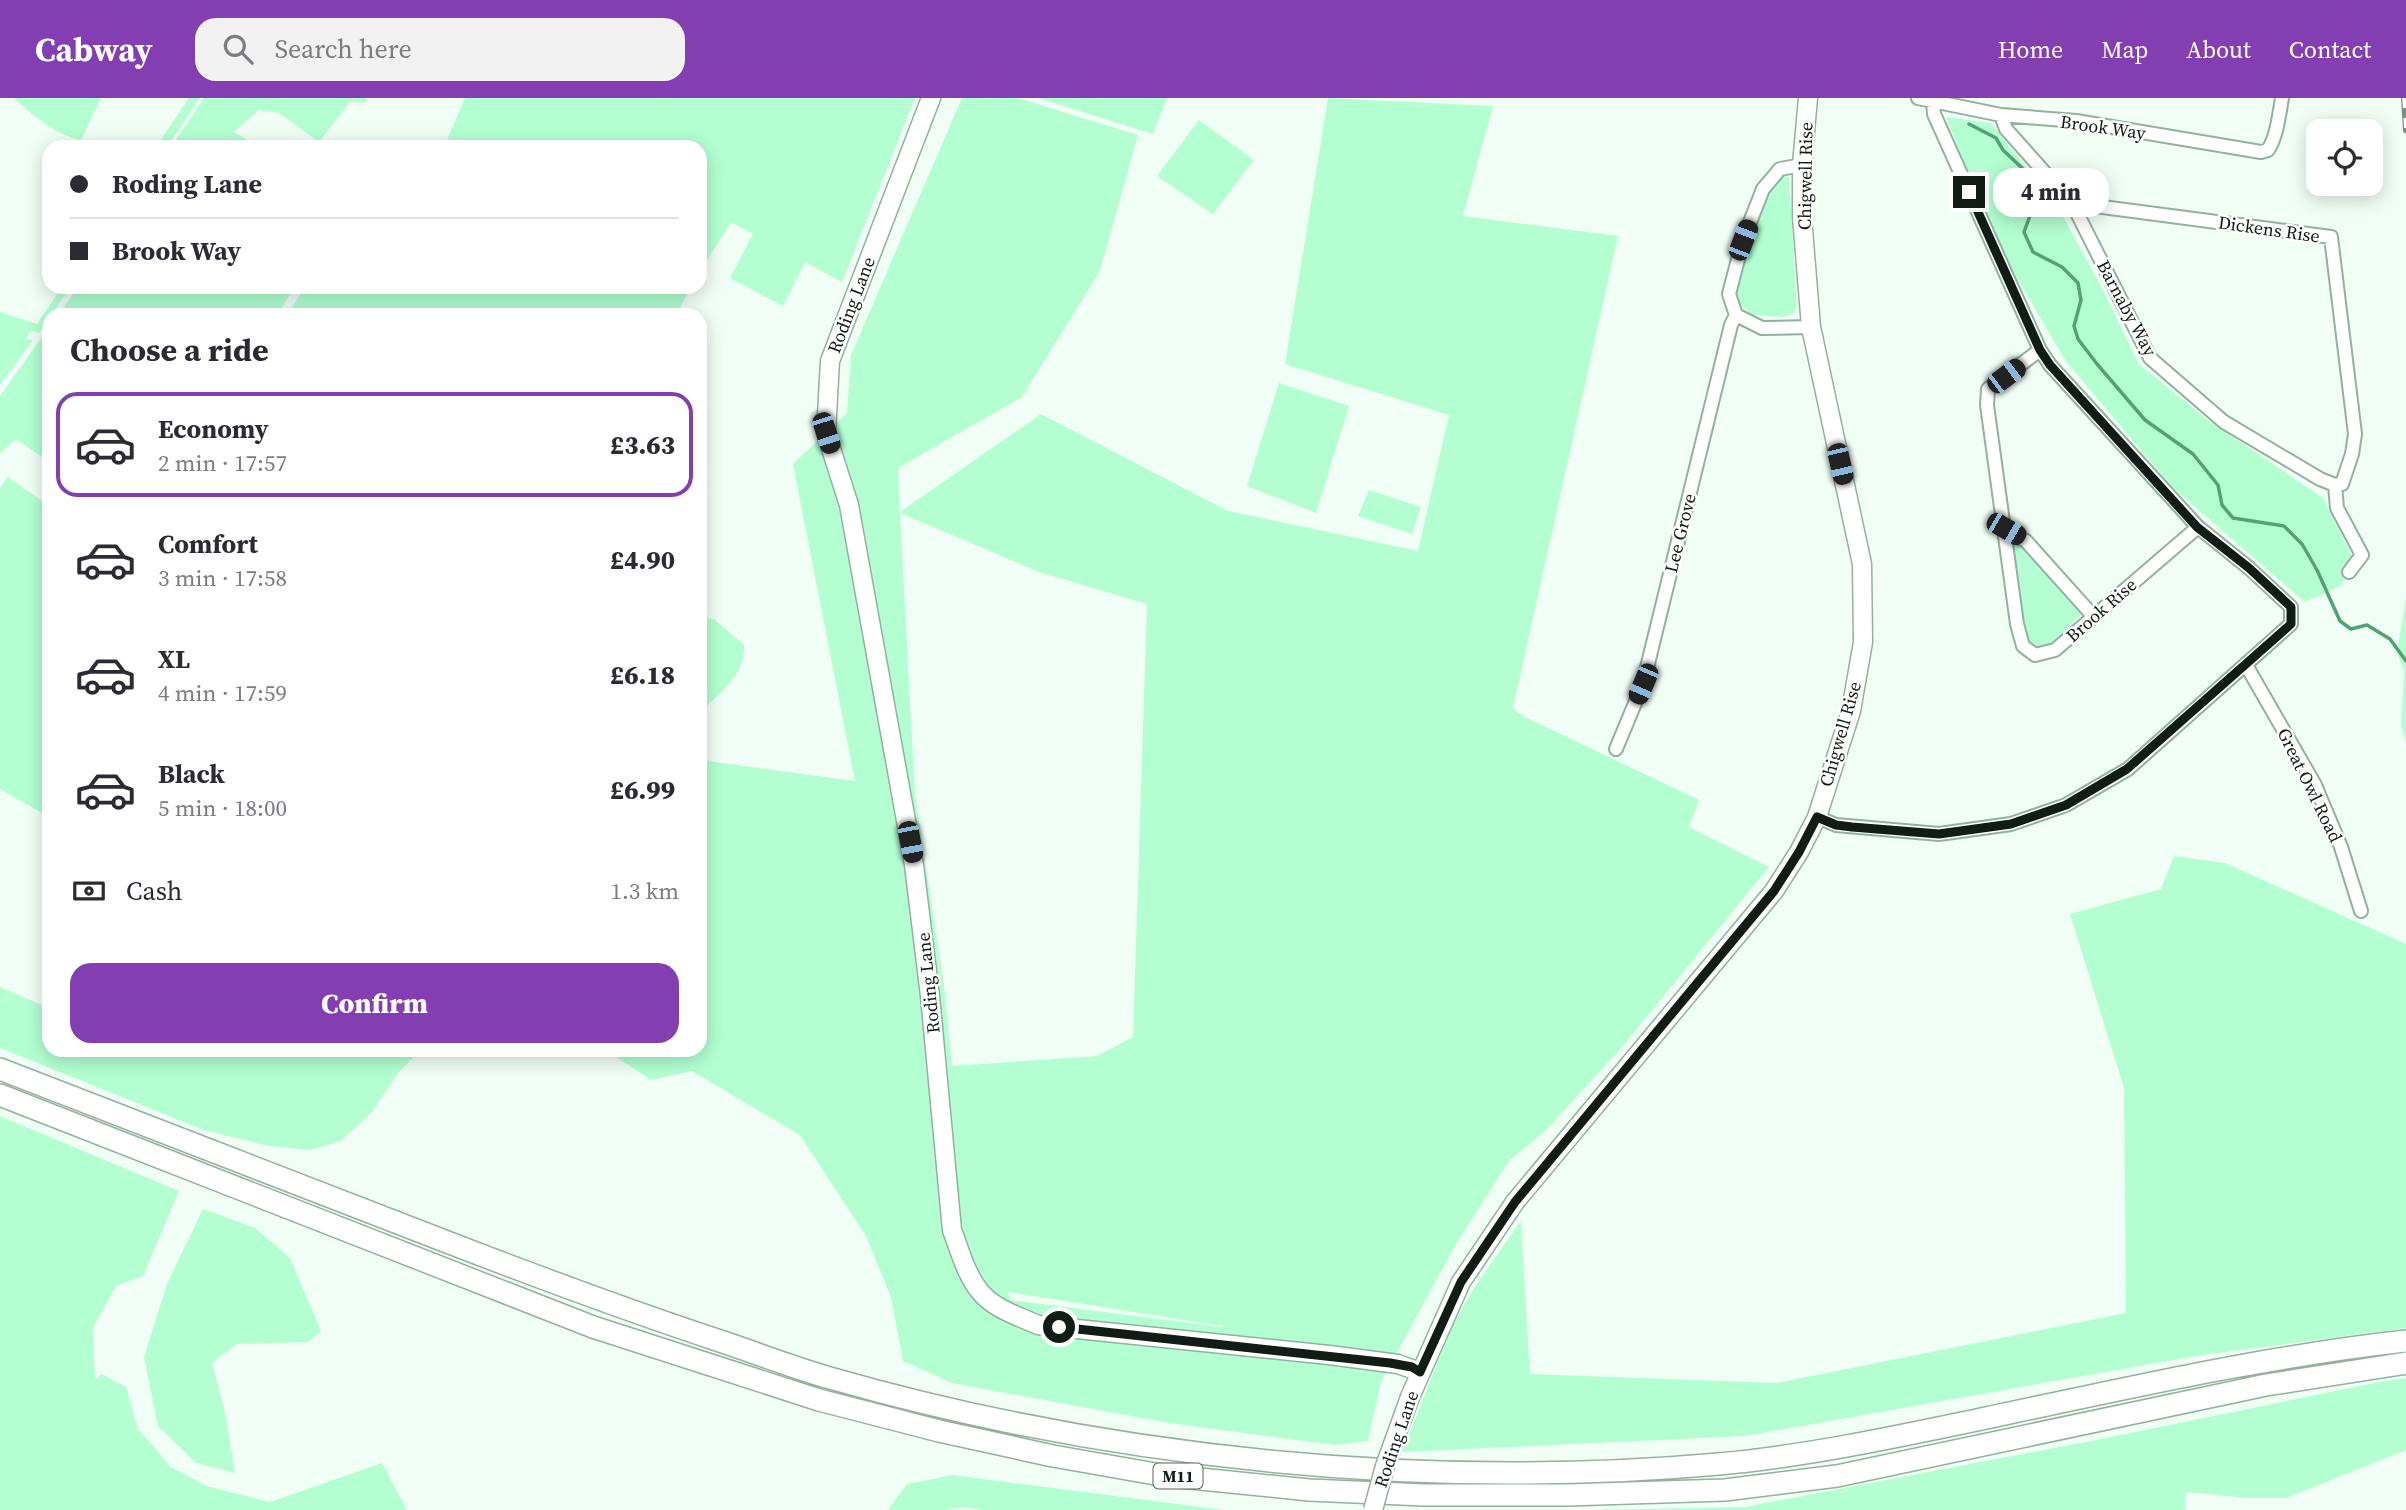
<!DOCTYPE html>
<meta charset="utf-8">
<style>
:root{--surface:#fff;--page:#f2f2f3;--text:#2b2b33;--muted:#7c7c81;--line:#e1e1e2;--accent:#833eb1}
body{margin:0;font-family:"Source Serif 4",serif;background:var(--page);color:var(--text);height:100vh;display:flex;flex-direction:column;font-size:26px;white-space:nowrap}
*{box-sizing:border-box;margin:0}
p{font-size:23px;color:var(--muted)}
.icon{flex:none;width:38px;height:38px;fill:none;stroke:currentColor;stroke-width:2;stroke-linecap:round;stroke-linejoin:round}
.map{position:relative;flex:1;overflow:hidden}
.sheet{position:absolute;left:42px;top:210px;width:665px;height:749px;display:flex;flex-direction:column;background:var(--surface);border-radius:21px;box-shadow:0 4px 18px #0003}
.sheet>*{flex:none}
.top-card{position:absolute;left:42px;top:42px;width:665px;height:154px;border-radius:21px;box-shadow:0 4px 18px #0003;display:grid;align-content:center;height:154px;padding:0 28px;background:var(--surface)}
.controls{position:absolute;left:2306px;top:21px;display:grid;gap:14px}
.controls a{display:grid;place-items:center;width:77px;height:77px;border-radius:14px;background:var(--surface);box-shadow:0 4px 18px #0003;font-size:35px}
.end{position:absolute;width:32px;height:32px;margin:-16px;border:9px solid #101c15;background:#fff;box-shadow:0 0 0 4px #fff}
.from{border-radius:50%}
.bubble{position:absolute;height:49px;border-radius:21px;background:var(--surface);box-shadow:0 4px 18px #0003;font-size:23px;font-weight:800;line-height:49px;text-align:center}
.car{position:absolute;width:21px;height:42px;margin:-21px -10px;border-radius:9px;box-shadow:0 0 5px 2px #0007;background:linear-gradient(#222 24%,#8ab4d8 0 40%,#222 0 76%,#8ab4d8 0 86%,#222 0)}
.top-card b{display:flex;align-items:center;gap:24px;height:66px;font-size:26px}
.top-card b+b{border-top:2px solid var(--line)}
.top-card i{width:18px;height:18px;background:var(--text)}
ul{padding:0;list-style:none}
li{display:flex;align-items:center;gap:21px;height:105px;margin:0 14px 10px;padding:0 14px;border:4px solid transparent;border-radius:21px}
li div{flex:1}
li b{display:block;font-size:26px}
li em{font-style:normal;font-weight:800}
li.current{border-color:var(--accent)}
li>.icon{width:63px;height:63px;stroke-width:1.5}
h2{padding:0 28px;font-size:32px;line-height:84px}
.pay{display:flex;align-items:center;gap:18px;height:77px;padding:0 28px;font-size:26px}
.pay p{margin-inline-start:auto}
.button{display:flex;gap:14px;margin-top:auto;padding:14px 28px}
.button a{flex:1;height:80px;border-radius:21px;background:var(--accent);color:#fff;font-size:28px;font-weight:800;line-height:80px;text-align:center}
header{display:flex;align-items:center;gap:42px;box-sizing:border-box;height:98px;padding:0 35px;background:var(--accent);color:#fff}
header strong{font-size:33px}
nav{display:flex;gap:38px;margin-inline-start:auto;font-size:24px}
.search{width:490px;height:63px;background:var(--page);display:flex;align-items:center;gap:18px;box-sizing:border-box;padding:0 24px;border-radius:21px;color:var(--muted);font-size:26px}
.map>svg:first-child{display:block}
.green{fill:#b3ffd2;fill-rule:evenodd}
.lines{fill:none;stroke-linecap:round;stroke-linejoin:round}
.stream{stroke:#54a176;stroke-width:3.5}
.street-casing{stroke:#92b19e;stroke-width:16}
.secondary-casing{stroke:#92b19e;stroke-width:21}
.highway-casing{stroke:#92b19e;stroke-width:24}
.street{stroke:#fff;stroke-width:12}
.secondary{stroke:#fff;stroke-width:18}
.highway{stroke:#fff;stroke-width:21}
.rail-casing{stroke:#7e8b83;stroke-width:6}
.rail{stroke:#fff;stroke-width:3.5;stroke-dasharray:10;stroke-linecap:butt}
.secondary-bridge-casing{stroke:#92b19e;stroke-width:21;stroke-linecap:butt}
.secondary-bridge{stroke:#fff;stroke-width:18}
.route{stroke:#101c15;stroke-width:9}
.labels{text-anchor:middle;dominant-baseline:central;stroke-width:5;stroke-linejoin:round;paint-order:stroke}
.shield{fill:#fff;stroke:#58605b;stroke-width:2}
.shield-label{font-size:16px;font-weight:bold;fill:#101c15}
.street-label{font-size:18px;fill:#101c15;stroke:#fff}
</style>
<header>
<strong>Cabway</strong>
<div class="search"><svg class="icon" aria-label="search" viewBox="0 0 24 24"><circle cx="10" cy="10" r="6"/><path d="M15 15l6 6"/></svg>Search here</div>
<nav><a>Home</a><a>Map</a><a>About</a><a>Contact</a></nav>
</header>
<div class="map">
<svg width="2406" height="1412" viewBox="0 0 2406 1412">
<rect width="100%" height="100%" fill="#f1fef6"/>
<!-- green -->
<path class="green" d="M14,0h87l-20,42c-25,-5 -49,-25 -67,-42z
M189,0h11l-3,5 -3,-1 2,2 -29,43h-11z
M204,0h163l-2,5 -15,-1 -31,40 -40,-29 -20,-3 -25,22 26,15h-89z
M465,0h450l-73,184 -37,-20 -22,44 -53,-28 23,-44 -22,-12 -31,50v-125h-256z
M962,0h56l120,37 -38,136 -78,126 -124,71 2,44 141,-98 187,97 190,40 31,-136 -164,-51 43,-266 165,8 -30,110 155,20 -105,472 10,8 176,84 -10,27 80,40 -147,180 -76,83 -37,31 -53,83 -75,138 -13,59 -33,4 -166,-22 -217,-40 -49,-22 -12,-64 -25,-61 -66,-101 -108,-64 -41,9 -35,-23 -16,-7h100v-290l155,21 -62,-317 54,-51 4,-58zM900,415l139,59 108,32 -14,433 -36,19 -145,10 -8,-81 -29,-190zM1008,1194l214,34v1l-211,-27z
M1038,0h129l-14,36z
M1946,19l45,6 69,88 41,75 38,78 69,56 115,78 29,58 -10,29 -37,17 -133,-115 -107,-127 -68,-116z
M1199,22l55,40 -41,54 -56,-38z
M1780,78l9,1 8,131 -5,6 -10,3 -29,-2 -12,-9 -5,-13 10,-49 20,-52z
M62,189h9l-20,28h-2v4l-10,14 -7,-2v-2l-6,10 7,1 -33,45v-73l37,12z
M78,189h217l-18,28h-219z
M305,189h386l-15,28h-389z
M49,229v135l-33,-23 -16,14v-57z
M1279,285l70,23 -33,107 -69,-27z
M8,379l41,29v311l-49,-28v-301z
M1369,392l52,17 -9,27 -54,-18z
M2023,446l56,60 3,10 -38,36 -21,-4 -15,-99z
M2406,500v145l-5,-17 3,-55 -7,-18z
M700,519l14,2 30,26c1,28 -19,43 -37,61h-7z
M2174,758l51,7 181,81v384l-210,28 -451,80 -343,16 51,-128 23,-39 45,-64 9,153 247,9 349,-70 -2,-225 -54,-174 91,-25z
M0,889l49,21v42h372l-22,22 -28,41 -30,28 -30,9 -42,-4 -65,-16 -204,-82z
M0,1018l179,75 -36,85 -27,10 -23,41 2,53 7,-6 24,13 12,42 33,38 36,19 63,16 112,-39 25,47h-407z
M203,1111l52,19 35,30 31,73 -13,11 -71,2 -25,19 12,44 11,66 -39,-10 -38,-37 -14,-69 23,-73z
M2406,1280v72l-120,48h-39l-61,-6 -1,18h-590l150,-3 346,-66 293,-60z
M953,1377l271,35h-240l-21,-3 -19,3h-56l19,-26z"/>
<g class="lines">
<!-- stream -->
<path class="stream" d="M1969,26l27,14 7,12 19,18 13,34 -11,30 9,20 29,15 16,16 3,17 -7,26 4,13 19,25 48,56 48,34 25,31 4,20 11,13 51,8 18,18 15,26 23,51 11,8 16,-4 23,14 16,22"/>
<!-- street casing -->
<g class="street-casing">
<path id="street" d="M1918,0l83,17 75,6 185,31 7,-2c9,-14 11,-35 14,-52
M2001,17l5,14 66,74 259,34 24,197 -3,20 -10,30 -7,1 -15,-6 -96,-57 -74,-64 -78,-155
M1802,67l-22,4 -17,20 -20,51 -14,54 7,21 26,13 49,-1
M2040,252l-52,39 -1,16 30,219 6,22 12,9 20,-5 143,-123
M2335,387l2,23 25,47 -13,17
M2005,431l21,12 68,76
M2246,567l69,120 26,62 20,64
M1616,651l27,-65 88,-359 5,-10
M1817,719l19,8 103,9 72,-10 55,-19 62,-36 163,-145v-17l-42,-39 -51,-41 -148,-162 -10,-15 -106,-236 -1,-12"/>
</g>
<!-- secondary casing -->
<g class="secondary-casing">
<path id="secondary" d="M931,0l-101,263 -4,72 23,72 65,360 16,131 22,234c8,21 15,49 32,66 14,14 36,21 54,29l291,30 69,9 22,8
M1410,1299l51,-115 54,-80 259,-311 25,-39 18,-35 34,-106 12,-69 -1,-78 -51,-237 -9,-110v-52l6,-67"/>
</g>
<!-- highway casing -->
<g class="highway-casing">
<path id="highway" d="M0,971c147,57 295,114 442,171 93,36 187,71 281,102 36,12 71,26 107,36 282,81 596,112 889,86 87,-8 172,-26 258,-44 142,-30 284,-63 429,-79
M0,997l593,232 226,73 120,31 114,25 108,19 148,15 115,5h143l158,-5 112,-14 429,-91 140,-22"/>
</g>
<!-- street -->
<use href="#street" class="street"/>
<!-- secondary -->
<use href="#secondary" class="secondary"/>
<!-- highway -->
<use href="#highway" class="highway"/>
<!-- rail casing -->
<g class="rail-casing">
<path id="rail" d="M2404,0l2,32"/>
</g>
<!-- rail -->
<use href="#rail" class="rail"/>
<!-- secondary-bridge casing -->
<g class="secondary-bridge-casing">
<path id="secondary-bridge" d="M1373,1412l12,-44 25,-69"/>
</g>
<!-- secondary-bridge -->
<use href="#secondary-bridge" class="secondary-bridge"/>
</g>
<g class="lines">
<!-- route -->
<path class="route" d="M1059,1229l331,36 22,4 8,5 41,-90 54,-80 259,-311 25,-39 18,-35 19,8 16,2 87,7 72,-10 55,-19 61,-36 164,-145v-17l-42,-39 -52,-41 -147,-162 -10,-15 -71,-158"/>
</g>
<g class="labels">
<!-- shield labels -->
<rect class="shield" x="1153.5" y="1365.5" width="49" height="25" rx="5"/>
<g class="shield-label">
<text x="1178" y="1378">M11</text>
</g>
<!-- street labels -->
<g class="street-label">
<text transform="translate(2103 29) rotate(8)">Brook Way</text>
<text transform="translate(1805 78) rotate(-89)">Chigwell Rise</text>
<text transform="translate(2269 131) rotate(8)">Dickens Rise</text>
<text transform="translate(851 207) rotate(-69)">Roding Lane</text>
<text transform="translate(2127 210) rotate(62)">Barnaby Way</text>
<text transform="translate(1680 435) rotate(-76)">Lee Grove</text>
<text transform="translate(2101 512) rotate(-41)">Brook Rise</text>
<text transform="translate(1840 636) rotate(-74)">Chigwell Rise</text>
<text transform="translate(2310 687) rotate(64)">Great Owl Road</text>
<text transform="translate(928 885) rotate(-96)">Roding Lane</text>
<text transform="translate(1396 1341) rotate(-71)">Roding Lane</text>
</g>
</g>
</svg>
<div class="controls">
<a><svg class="icon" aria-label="locate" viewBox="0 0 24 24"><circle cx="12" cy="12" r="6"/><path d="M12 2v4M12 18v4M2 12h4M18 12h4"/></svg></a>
</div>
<i class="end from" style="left:1059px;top:1229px"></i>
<i class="end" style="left:1969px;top:94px"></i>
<div class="bubble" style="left:1993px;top:70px;width:116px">4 min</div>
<i class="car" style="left:1743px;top:142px;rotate:21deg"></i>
<i class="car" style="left:2006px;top:278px;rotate:53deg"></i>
<i class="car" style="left:826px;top:335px;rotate:162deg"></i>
<i class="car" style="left:1840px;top:366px;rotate:167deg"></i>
<i class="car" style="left:2006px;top:431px;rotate:120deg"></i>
<i class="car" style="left:1643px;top:586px;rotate:203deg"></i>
<i class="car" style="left:910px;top:744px;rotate:169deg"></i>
<div class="top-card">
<b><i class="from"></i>Roding Lane</b>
<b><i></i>Brook Way</b>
</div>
<section class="sheet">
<h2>Choose a ride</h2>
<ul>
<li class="current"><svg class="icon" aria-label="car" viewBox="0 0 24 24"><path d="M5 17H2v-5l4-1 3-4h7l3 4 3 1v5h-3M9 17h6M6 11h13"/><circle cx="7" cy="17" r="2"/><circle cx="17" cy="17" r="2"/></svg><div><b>Economy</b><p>2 min · 17:57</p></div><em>£3.63</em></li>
<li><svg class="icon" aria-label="car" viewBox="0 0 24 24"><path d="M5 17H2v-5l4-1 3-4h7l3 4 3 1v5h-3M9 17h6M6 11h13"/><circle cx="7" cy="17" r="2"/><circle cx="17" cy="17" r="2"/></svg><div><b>Comfort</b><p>3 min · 17:58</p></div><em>£4.90</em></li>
<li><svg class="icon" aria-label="car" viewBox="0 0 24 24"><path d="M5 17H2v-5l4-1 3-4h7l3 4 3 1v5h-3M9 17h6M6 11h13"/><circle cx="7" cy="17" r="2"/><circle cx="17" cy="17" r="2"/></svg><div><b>XL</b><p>4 min · 17:59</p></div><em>£6.18</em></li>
<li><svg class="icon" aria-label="car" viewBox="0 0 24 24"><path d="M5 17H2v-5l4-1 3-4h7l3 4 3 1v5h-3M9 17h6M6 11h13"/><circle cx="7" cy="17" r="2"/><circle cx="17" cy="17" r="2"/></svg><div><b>Black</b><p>5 min · 18:00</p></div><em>£6.99</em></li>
</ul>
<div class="pay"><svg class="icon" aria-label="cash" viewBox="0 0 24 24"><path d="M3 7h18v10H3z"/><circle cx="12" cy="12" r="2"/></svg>Cash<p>1.3 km</p></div>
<div class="button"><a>Confirm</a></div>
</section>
</div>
